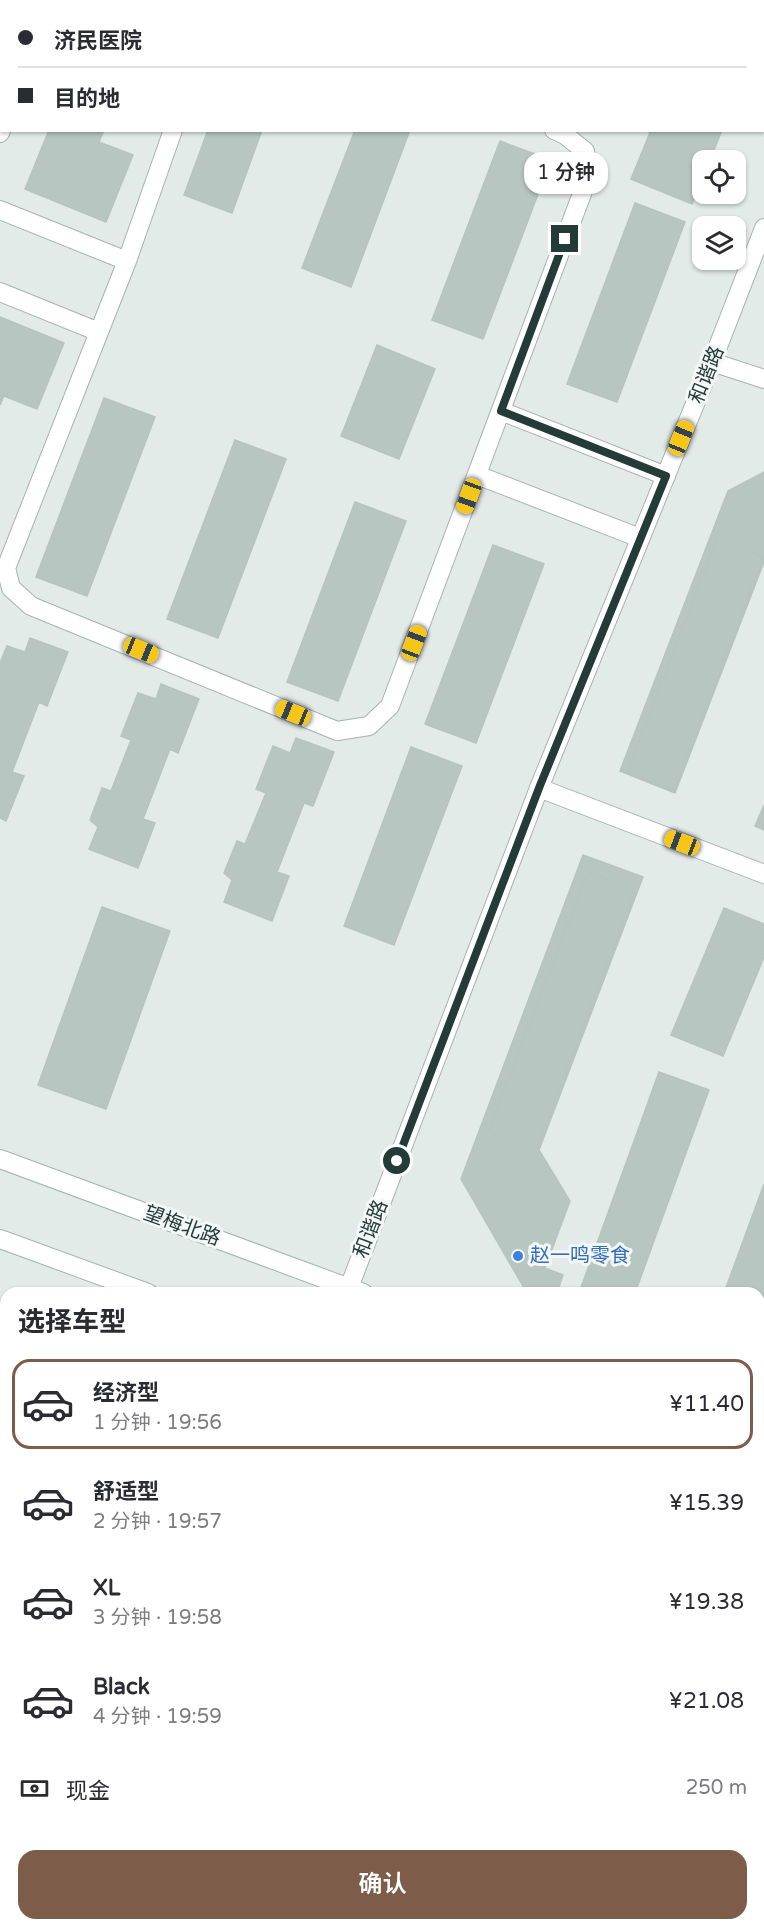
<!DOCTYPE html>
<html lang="zh">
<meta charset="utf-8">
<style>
:root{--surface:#fff;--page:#f2f2f3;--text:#2b2b33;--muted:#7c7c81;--line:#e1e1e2;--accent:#7e5c4a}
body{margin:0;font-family:"Varela Round","Noto Sans SC",sans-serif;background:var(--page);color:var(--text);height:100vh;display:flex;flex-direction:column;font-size:22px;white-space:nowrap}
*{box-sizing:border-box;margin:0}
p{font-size:20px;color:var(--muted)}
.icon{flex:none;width:33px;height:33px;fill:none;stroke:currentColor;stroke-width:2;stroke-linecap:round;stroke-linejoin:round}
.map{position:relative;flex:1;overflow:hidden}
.drawer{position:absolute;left:0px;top:1287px;width:765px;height:644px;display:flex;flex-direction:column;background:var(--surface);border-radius:18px 18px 0 0;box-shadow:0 2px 4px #0004}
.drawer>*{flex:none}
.guide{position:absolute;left:0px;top:0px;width:765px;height:132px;box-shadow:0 2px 4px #0004;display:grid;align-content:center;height:132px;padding:0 18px;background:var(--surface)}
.tools{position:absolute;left:692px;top:150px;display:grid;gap:12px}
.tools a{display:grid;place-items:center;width:54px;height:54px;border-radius:12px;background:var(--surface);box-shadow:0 2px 4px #0004;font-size:30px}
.end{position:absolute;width:27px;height:27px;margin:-14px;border:8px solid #243b38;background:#fff;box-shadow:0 0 0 3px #fff}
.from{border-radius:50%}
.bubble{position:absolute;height:42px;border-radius:18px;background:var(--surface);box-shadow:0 2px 4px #0004;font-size:20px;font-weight:600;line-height:42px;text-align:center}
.car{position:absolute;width:18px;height:36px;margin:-18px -9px;border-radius:8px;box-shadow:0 0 4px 2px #0007;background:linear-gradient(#f5c518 24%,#345 0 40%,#f5c518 0 76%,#345 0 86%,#f5c518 0)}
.guide b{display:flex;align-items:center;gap:21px;height:57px;font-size:22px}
.guide b+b{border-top:2px solid var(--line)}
.guide i{width:15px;height:15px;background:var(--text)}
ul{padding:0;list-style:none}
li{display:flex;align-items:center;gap:18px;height:90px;margin:0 12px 9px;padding:0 6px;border:3px solid transparent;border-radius:18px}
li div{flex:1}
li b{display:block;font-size:22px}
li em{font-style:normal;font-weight:600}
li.active{border-color:var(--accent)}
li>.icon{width:54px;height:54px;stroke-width:1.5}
h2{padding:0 18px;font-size:27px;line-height:72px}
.pay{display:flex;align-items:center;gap:15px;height:66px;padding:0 18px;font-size:22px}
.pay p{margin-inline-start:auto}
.action{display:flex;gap:12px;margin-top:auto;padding:12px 18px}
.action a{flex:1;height:69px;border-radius:18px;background:var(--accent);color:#fff;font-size:24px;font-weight:600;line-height:69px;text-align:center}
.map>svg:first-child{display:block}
.built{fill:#d1dbd8}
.green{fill:#bedaca}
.building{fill:#b8c6c2;stroke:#b6c4c0;stroke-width:1.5}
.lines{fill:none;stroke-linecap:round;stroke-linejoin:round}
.minor-casing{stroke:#a6b3b0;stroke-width:20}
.tertiary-casing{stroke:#a6b3b0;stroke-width:20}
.secondary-casing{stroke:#a2b6b2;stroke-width:20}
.minor{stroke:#fff;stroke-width:18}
.tertiary{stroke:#fff;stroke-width:18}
.secondary{stroke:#fff;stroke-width:18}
.route{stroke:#243b38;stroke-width:8}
.shop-dot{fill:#3f7fe0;stroke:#f3f8f6;stroke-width:2}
.labels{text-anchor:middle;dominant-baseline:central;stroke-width:6;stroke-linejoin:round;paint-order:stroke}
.street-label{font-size:20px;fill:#243b38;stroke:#f3f8f6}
.shop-label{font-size:20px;fill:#366cbe;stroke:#f3f8f6;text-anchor:start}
</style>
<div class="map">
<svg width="764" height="1930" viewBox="0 0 764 1930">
<rect width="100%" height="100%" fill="#e3ebe9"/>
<!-- built -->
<path class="built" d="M759,1567l5,2v361h-583l2,-6h576z"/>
<!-- green -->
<path class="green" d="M331,1925l153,-1 15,6h-170z"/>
<!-- building -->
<path class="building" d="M706,0h58v31v-29h-59z
M49,130h55l-5,12 34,13 -27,67 -81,-33z
M208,130h54l-30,83 -48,-18z
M355,130h55l-59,157 -49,-19z
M651,130h71l-12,30h-8v20l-10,24 -61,-25z
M500,141l51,19 -68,179 -51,-19z
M635,203l50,19 -68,180 -50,-18z
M0,317l64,26 -27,66 -33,-13 -4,9z
M377,345l58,24 -36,90 -58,-23z
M104,398l51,19 -68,179 -51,-19z
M235,440l51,19 -68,179 -51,-19z
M764,472v90l-89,231 -55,-22 108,-280z
M355,502l51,19 -68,180 -51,-19z
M717,538l47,19 -89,234 -48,-18z
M493,545l51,19 -68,179 -51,-19z
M30,638l38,14 -21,54 -8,-4 -27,70 12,4 -18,45 -6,-3v-155l7,-17 18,6z
M161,684l38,15 -21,54 -8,-4 -27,70 12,4 -17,45 -49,-19 9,-22 -8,-7 12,-32 9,3 20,-51 -10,-4 17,-43 18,6z
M296,738l38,14 -21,54 -9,-3 -27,69 12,4 -17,45 -48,-19 8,-22 -8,-7 13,-32 8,3 21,-51 -10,-4 17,-43 17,7z
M411,747l51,19 -68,179 -50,-19z
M764,805v25l-9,-4z
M583,855l60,22 -104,273 31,51 -25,67 18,7 -6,18h-30l-66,-114z
M588,872l48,18 -100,260 -48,-18z
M102,907l68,24 -64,178 -68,-24z
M724,908l40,16v33l-41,99 -52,-21z
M659,1072l50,18 -74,203h-56z
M764,1184v151l-5,14v-56h-35z
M6,1337v88l-6,-2v-84z
M6,1371v67l-6,-2v-48z
M759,1614l5,2v227l-5,13z
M2,1813l4,1v110h18l-2,6h-22v-112z"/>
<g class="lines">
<!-- minor casing -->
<g class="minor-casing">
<path id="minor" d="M0,82l2,1
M173,130l-46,131 -121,307 5,20 20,18 306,125 32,-5 21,-20 199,-531 -4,-24 -20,-16 -11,-5
M0,210l127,51
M0,292l99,40
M712,362l52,17
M501,411l165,65
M477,475l163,63
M539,788l225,86
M0,1459l6,2
M0,1673l6,-17"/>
</g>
<!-- tertiary casing -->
<g class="tertiary-casing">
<path id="tertiary" d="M47,2v-2
M0,133l2,-5
M347,1293l192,-505 173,-426 52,-134
M118,1930l2,-6"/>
</g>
<!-- secondary casing -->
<g class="secondary-casing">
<path id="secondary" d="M0,1159l363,134
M0,1239l148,54
M759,1437l5,2
M759,1520l5,2"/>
</g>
<!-- minor -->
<use href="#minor" class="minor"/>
<!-- tertiary -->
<use href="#tertiary" class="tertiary"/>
<!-- secondary -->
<use href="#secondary" class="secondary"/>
</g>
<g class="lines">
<!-- route -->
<path class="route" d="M397,1161l142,-373 127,-312 -165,-65 64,-172"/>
</g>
<!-- markers -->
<circle class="shop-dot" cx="518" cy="1256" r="6"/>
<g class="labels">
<!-- street labels -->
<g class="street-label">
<text transform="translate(707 375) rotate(-68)">和谐路</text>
<text transform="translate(182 1226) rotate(20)">望梅北路</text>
<text transform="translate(371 1229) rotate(-69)">和谐路</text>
</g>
<!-- shop labels -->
<g class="shop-label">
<text x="530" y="1256">赵一鸣零食</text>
</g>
</g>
</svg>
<div class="tools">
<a><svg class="icon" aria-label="locate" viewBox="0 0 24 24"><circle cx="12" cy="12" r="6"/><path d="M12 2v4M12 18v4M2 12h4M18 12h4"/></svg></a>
<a><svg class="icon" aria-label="layers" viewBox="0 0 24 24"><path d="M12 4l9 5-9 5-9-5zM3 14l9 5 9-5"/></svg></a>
</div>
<i class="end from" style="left:397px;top:1161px"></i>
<i class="end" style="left:565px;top:239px"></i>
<div class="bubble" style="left:524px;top:152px;width:84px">1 分钟</div>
<i class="car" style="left:681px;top:438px;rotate:22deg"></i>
<i class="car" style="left:469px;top:496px;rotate:200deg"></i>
<i class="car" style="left:414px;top:643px;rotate:21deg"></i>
<i class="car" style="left:141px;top:650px;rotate:112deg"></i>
<i class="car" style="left:293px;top:713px;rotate:292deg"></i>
<i class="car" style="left:682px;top:843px;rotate:291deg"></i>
<div class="guide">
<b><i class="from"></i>济民医院</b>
<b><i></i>目的地</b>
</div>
<section class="drawer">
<h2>选择车型</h2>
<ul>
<li class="active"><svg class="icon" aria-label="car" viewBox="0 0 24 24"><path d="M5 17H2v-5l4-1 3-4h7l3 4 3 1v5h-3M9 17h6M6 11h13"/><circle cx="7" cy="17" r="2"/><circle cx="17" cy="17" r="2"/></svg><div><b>经济型</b><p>1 分钟 · 19:56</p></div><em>¥11.40</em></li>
<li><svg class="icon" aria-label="car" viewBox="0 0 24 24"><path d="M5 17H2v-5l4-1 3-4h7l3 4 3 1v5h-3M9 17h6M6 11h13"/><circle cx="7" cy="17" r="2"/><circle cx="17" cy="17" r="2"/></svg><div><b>舒适型</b><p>2 分钟 · 19:57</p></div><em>¥15.39</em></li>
<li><svg class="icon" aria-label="car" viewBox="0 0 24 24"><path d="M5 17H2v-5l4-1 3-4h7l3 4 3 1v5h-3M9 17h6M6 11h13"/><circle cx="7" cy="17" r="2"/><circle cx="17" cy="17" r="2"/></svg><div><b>XL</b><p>3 分钟 · 19:58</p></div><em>¥19.38</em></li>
<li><svg class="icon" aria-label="car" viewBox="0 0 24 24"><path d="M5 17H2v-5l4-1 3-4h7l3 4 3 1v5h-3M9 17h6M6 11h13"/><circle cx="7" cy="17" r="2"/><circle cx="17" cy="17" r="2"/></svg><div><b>Black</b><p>4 分钟 · 19:59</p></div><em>¥21.08</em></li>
</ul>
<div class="pay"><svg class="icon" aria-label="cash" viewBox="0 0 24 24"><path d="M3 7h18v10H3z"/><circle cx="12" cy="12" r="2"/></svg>现金<p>250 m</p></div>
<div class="action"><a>确认</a></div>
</section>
</div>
